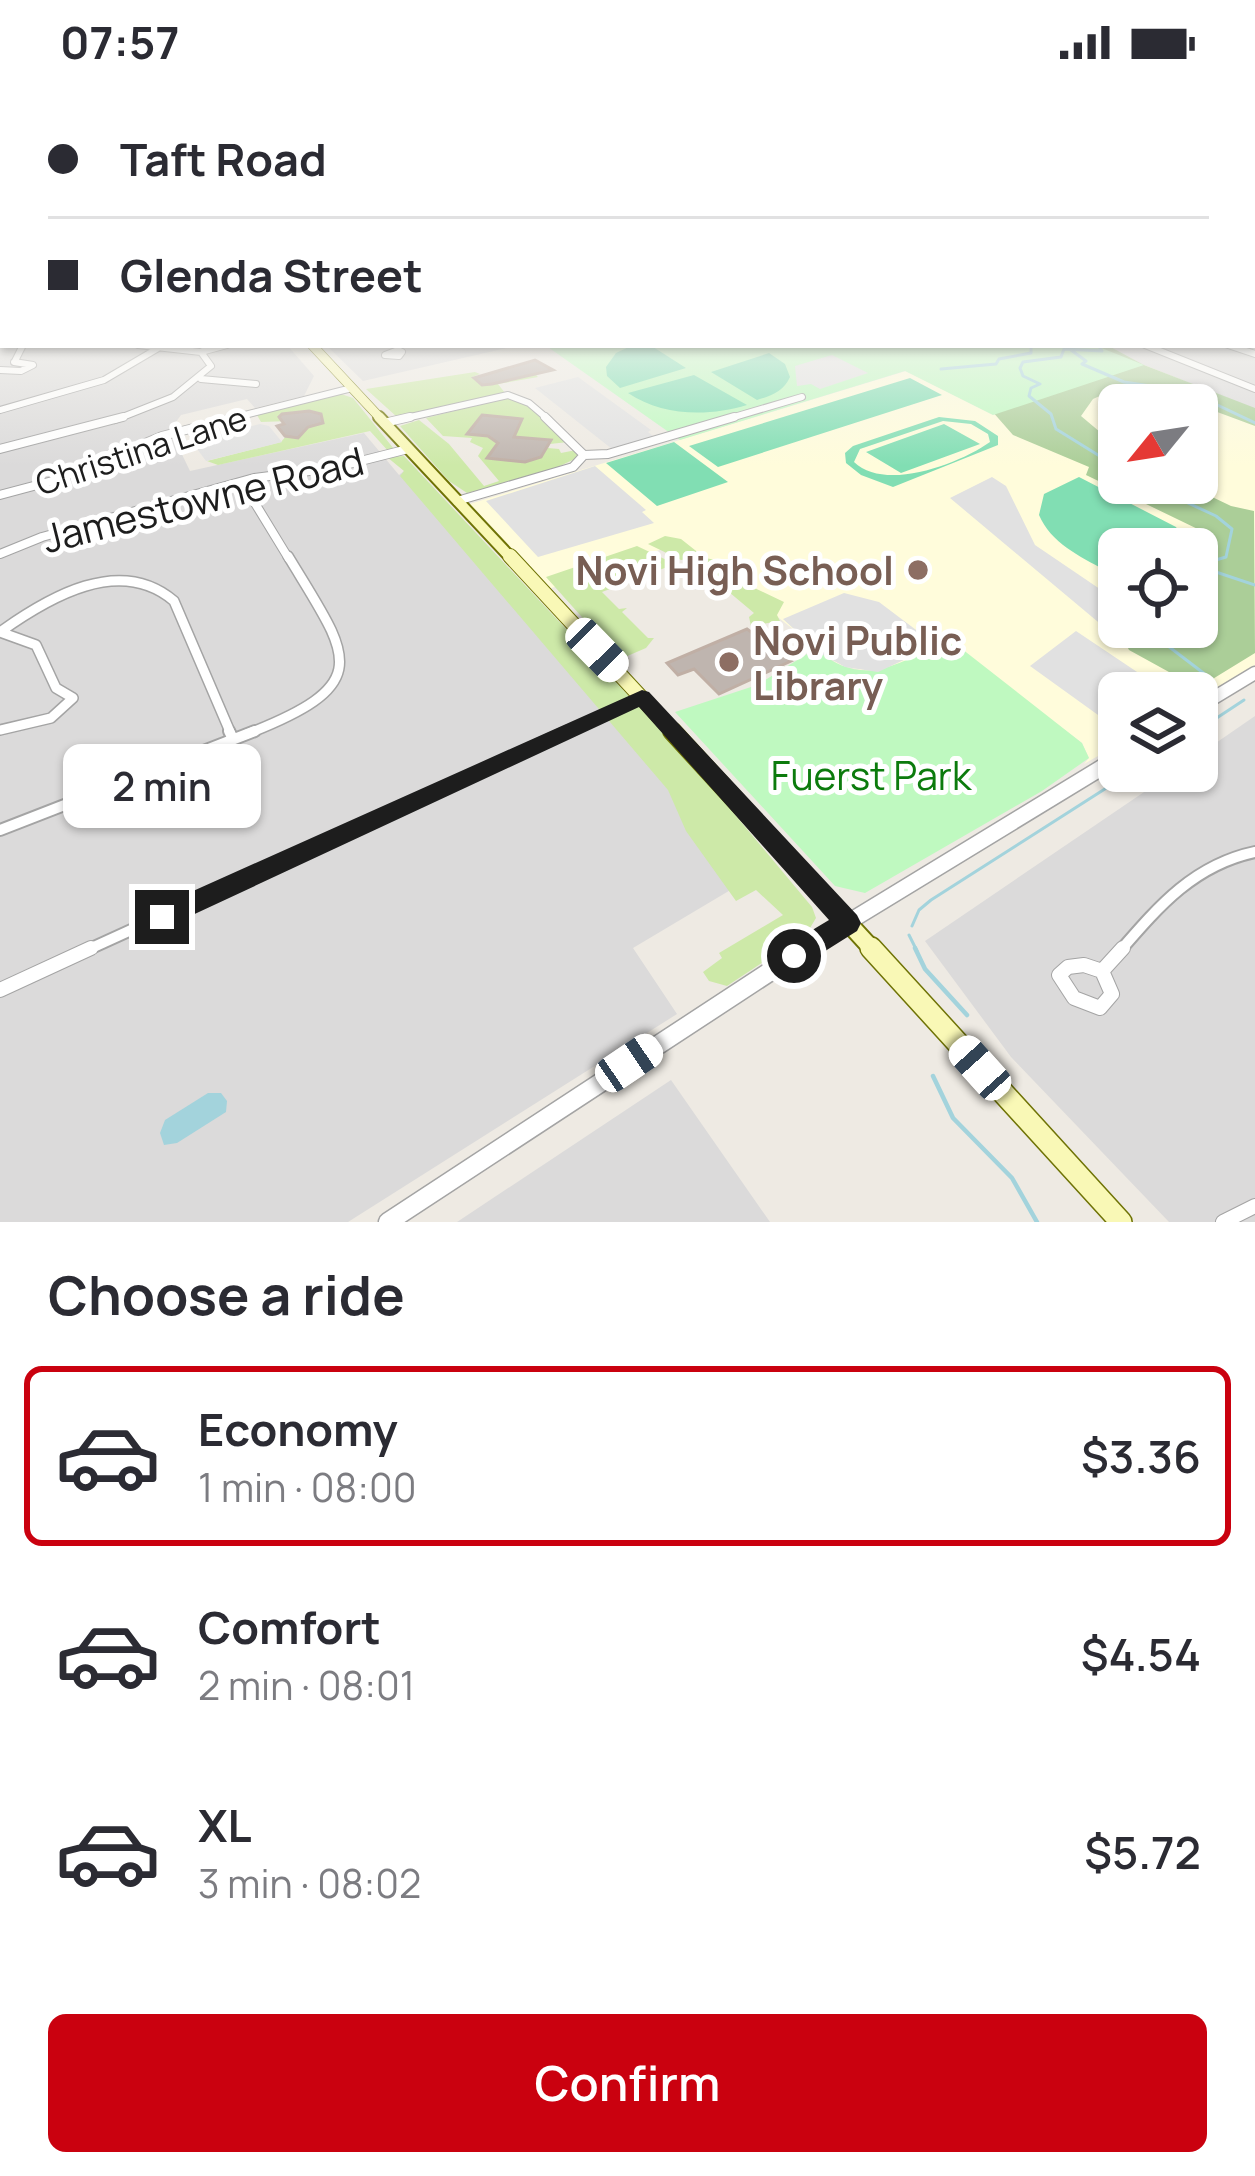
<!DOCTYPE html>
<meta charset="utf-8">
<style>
:root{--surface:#fff;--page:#f7f7f7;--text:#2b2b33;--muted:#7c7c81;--line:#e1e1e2;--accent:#ca010f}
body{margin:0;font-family:Manrope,sans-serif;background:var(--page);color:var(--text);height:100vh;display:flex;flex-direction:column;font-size:45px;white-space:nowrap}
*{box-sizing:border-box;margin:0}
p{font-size:39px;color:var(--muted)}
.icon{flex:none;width:66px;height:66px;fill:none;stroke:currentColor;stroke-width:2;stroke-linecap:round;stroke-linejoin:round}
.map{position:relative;height:1138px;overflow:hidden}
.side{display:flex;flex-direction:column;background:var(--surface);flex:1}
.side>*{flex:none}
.top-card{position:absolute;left:0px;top:0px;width:1257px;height:264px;box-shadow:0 3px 9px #0004;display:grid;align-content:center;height:264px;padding:0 48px;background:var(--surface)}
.needle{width:78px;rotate:240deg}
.controls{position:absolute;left:1098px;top:300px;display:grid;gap:24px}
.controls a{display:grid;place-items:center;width:120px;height:120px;border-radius:18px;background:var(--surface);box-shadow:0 3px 9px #0004;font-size:60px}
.end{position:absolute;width:54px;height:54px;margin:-27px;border:15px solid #1d1d1d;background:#fff;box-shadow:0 0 0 6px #fff}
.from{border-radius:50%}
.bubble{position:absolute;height:84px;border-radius:18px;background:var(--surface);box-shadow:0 3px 9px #0004;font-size:39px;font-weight:600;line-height:84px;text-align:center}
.car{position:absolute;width:36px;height:72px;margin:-36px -18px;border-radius:15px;box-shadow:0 0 9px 3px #0007;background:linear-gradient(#fff 24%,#345 0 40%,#fff 0 76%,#345 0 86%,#fff 0)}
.top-card b{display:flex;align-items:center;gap:42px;height:114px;font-size:45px}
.top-card b+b{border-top:3px solid var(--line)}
.top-card i{width:30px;height:30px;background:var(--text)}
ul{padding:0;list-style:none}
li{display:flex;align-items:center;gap:36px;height:180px;margin:0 24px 18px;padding:0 24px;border:6px solid transparent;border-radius:18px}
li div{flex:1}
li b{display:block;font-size:45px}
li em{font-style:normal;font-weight:600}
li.active{border-color:var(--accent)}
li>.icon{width:108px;height:108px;stroke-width:1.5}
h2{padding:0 48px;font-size:54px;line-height:144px}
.primary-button{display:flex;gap:24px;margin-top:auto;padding:24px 48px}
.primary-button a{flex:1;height:138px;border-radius:18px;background:var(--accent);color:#fff;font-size:48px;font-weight:600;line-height:138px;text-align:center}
.status{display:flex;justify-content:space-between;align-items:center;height:84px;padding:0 60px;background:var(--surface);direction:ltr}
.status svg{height:33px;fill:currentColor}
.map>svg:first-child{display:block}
.residential{fill:#dbdada}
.education{fill:#fffcdb;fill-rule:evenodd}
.grass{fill:#cde9a8}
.forest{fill:#abce98}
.park{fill:#bff9c0}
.pitch{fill:#81deb3;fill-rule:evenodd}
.parking{fill:#e1e1e1}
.water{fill:#a3d3dc}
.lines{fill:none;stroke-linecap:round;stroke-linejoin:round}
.stream-far1{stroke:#a3d3dc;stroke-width:3}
.stream{stroke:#a3d3dc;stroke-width:4.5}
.building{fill:#bfb5af;stroke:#c0afa5;stroke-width:3}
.minor-far4-casing{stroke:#a4a4a4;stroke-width:8}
.minor-far3-casing{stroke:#a4a4a4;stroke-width:10}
.minor-far2-casing{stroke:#a4a4a4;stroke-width:12}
.minor-far1-casing{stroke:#a4a4a4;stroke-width:14}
.minor-casing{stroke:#a4a4a4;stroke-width:16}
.tertiary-far2-casing{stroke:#a4a4a4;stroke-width:15}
.tertiary-far1-casing{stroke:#a4a4a4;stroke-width:18}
.tertiary-casing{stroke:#a4a4a4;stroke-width:21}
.secondary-far4-casing{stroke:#6f7305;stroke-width:10}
.secondary-far3-casing{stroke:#6f7305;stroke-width:14}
.secondary-far2-casing{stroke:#6f7305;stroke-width:16}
.secondary-far1-casing{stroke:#6f7305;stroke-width:20}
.secondary-casing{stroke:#6f7305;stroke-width:24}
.minor-far4{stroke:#fff;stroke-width:6}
.minor-far3{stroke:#fff;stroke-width:8}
.minor-far2{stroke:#fff;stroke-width:9}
.minor-far1{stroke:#fff;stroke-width:10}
.minor{stroke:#fff;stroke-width:14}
.tertiary-far2{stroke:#fff;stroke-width:12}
.tertiary-far1{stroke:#fff;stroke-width:15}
.tertiary{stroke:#fff;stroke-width:18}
.secondary-far4{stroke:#f9f8b6;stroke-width:9}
.secondary-far3{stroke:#f9f8b6;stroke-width:10}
.secondary-far2{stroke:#f9f8b6;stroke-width:14}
.secondary-far1{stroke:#f9f8b6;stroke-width:16}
.secondary{stroke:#f9f8b6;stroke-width:21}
.route{fill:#1d1d1d}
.education-dot{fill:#8d6e63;stroke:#fff;stroke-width:4.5}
.labels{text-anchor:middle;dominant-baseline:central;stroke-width:10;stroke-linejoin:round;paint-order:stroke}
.far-street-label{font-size:33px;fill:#1d1d1d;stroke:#fff}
.street-label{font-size:39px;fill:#1d1d1d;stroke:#fff}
.education-label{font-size:39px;font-weight:bold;fill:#785e54;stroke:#fff;text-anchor:end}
.park-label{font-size:39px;fill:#0c7b0d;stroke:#fff}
</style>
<div class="status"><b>07:57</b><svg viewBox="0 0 49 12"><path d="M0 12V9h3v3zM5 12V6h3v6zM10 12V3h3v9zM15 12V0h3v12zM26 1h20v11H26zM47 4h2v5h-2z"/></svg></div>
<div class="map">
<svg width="1255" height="1138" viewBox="0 0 1255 1138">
<rect width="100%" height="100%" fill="#eeeae3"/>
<!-- residential -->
<path class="residential" d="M1255,223v102l-111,-44 -37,-20h147z
M0,242l3,19h284l27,31 -10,20 -49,12 -8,-9 -66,16 -8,11 2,14 15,31 174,-38 35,42 5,-4 360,399 -131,78 44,66 -329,208h-348z
M326,261h194l-157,36z
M1255,632v506h-86l-158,-165 -86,-116 250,-170h22v-15z
M671,996l99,142h-313z"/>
<!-- education -->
<path class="education" d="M1144,281l111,44v256l-58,34v-6h-78v51l-35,20 5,-6 -7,-15 -131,-99 -17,-3 3,5 -59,28 -39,-9 -157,-123 -139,49 -80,-85 443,-135 87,44zM1119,321h78v78h-78zM1119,465h78v78h-78z"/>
<!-- grass -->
<path class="grass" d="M475,288l5,2 -8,3 10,8 52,-12 4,4 -40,7 7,9 -108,24 -31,-28z
M341,310l12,4 41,51 -5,3 -19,-21 -152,34 -11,-4 74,-19 12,-14 5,9 10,-10 14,-4 -1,-8 -33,-2 -6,1 7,7 -28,1 -4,-7z
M510,313l19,10 39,35 -18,2 -2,4 11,1 2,4 15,-3 3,7 -36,17 -76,19 -18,-12 -49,-55 19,-6 30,24 35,42 15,-5 -21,-25 5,-8 -13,-6 2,-4 -29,-2 -17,-18z
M404,372l292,312 116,139 4,11 -9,15 -80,53 -18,-5 -6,-9 19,-14 -3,-5 64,-38 -27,-25 -20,11 -50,-70 -18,-41 -268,-314 4,-5 -17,-14z
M665,452l16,3 24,19 28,5 11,20 40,19 -7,13 3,6 -29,5 -2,-9 5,-4 -31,-26 -8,1 4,-4 -29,-25 -9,1 -33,-16z
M637,462l38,18 -73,28 17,17 8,-1 -5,4 26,26h6l-8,10 -21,9 -19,-13 -60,-67z"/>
<!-- forest -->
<path class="forest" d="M934,261h173l37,20 111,43v18l-89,-33 -64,2 -9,4 -12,17 38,32v35h64l48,23 23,5 1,142 -57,35 -69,-38 -3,-6 19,-17h52v-78h-13l24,-10v-5l-122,-59 3,-8 -76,-32z"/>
<!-- park -->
<path class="park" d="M545,261h549l50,20 -151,50 -88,-44 -225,69z
M943,557l19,8 120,94 7,15 -47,33 -177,102 -30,-7 -160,-174 82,-27 58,-36c46,37 75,19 121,-3l-4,-4z"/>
<!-- pitch -->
<path class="pitch" d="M633,261h17l36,23 -66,20 -13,-12 -1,-9 10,-14z
M769,269l16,11 5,13c-6,14 -19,19 -33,23l-46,-28z
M694,291l53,30c-39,12 -85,11 -119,-12z
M910,294l32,17 -224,72 -29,-21z
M939,333l36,4 23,15v9l-105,42 -32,-12 -15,-12 -1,-10 8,-7zM943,337l28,3 17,10 2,8c-31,22 -105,50 -136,20l6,-13z
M944,340l36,20 -79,29 -35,-21z
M674,358l54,40 -71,24 -51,-43z
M1079,393l97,50 3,5 -33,17h-27v13l-14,8c-26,-14 -54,-27 -66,-55l5,-21z"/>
<!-- parking -->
<path class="parking" d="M832,271l36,18 -48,16 -9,-5 -14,2 -2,-20z
M578,293l73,53 -3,2 5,4 -41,13 -77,-61z
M260,340l9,2 13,16 -76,19 -14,-19z
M595,382l51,44 -4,2 12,11 -116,34 -52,-56z
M992,393l14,9 29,59 84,57v25h15l-18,10 -166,-139z
M844,509l35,9 57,43 -58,27 -33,-5 -25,-14 -37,-34z
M1076,547l79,53 -4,3 6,5 -38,1v19l-14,8 -75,-54z"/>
<!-- water -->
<path class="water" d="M208,1009h13l6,8 -1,11 -49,31 -13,2 -4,-12 5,-13z"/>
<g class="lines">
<!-- stream-far1 -->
<path class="stream-far1" d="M1039,261h15
M1098,261l4,6 -38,-2 -3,8 -38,5 -3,6 3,8 17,8 -9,4 -2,8 22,18 5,15 63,39
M1071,266l15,11 -4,3 42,18 66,10 65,31
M941,285l55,-5 3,-5 32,-6v-8
M1145,399l71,33 16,13 -6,28 -24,7 5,5
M1197,487l10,-2 48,16
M1164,543l10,11 -6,8 38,29
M1197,647l47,-31
M912,842l7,-16 12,-10 202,-129
M909,851l8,16"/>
<!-- stream -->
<path class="stream" d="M915,864l10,21 42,46
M933,992l20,42 59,60 25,44"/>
</g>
<!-- building -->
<path class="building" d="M535,276l18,10 -61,14 -10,1 -8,-7z
M309,327l12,3 2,9 -15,4 -10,11 -13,-2 -8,-10 7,-2 -5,-7 3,-3z
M482,331l40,4 -8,18 37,3 -10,17 -16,5 -38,-4 11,-15 -10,-7 -21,-2z
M747,545l44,32 -72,33 -25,-25 -16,6 -11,-12z"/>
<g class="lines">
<!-- minor-far4 casing -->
<g class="minor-far4-casing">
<path id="minor-far4" d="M214,261l-13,7 26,-7
M1145,261l110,44
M1228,261l27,9
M398,266l4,2 -3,4 -14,-1z
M15,277l8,-16
M0,286l21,1 12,-6 -19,-3
M201,295l55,5
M0,326l104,-30 56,-33
M115,336l58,-23 38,-31 -10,-14 -63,-7
M225,336l127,-32
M397,336l111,-25 21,8 20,17
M724,336l78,-23"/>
</g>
<!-- minor-far3 casing -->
<g class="minor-far3-casing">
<path id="minor-far3" d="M545,333l39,38
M384,339l26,-6
M0,365l123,-32
M242,398l47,77
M0,411l56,-15 106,-44 75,-19
M457,417l116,-34 11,-12 24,-1 126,-37
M0,470l42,-17 212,-59 79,-10 75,-19"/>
</g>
<!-- minor-far2 casing -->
<g class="minor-far2-casing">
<path id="minor-far2" d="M0,548c49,-35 120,-77 174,-31l57,133
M0,548l36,13 20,43 17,10 -22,20 -51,12
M247,650c131,-51 102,-77 41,-178
M562,650l80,-37"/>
</g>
<!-- minor-far1 casing -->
<g class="minor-far1-casing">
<path id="minor-far1" d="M229,647l4,8
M0,746l255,-99
M85,867l483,-220
M1120,867c39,-45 74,-86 135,-99"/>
</g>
<!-- minor casing -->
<g class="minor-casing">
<path id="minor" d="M1084,881l18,6 10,23 -12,14 -26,-10 -15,-23 9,-8z
M1102,887l21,-23
M0,906l91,-42
M1223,1138l32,-16"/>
</g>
<!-- tertiary-far2 casing -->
<g class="tertiary-far2-casing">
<path id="tertiary-far2" d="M1197,624l58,-35"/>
</g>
<!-- tertiary-far1 casing -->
<g class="tertiary-far1-casing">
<path id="tertiary-far1" d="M801,867l318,-194"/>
</g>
<!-- tertiary casing -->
<g class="tertiary-casing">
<path id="tertiary" d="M388,1138l418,-274"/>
</g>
<!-- secondary-far4 casing -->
<g class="secondary-far4-casing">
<path id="secondary-far4" d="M312,261l70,75"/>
</g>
<!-- secondary-far3 casing -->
<g class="secondary-far3-casing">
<path id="secondary-far3" d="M379,333l133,142"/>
</g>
<!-- secondary-far2 casing -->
<g class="secondary-far2-casing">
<path id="secondary-far2" d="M510,472l165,178"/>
</g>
<!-- secondary-far1 casing -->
<g class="secondary-far1-casing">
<path id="secondary-far1" d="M672,647l202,220"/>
</g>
<!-- secondary casing -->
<g class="secondary-casing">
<path id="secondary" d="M871,864l250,274"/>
</g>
<!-- minor-far4 -->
<use href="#minor-far4" class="minor-far4"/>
<!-- minor-far3 -->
<use href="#minor-far3" class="minor-far3"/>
<!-- minor-far2 -->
<use href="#minor-far2" class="minor-far2"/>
<!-- minor-far1 -->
<use href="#minor-far1" class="minor-far1"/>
<!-- minor -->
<use href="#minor" class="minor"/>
<!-- tertiary-far2 -->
<use href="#tertiary-far2" class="tertiary-far2"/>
<!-- tertiary-far1 -->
<use href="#tertiary-far1" class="tertiary-far1"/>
<!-- tertiary -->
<use href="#tertiary" class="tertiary"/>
<!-- secondary-far4 -->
<use href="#secondary-far4" class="secondary-far4"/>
<!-- secondary-far3 -->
<use href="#secondary-far3" class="secondary-far3"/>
<!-- secondary-far2 -->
<use href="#secondary-far2" class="secondary-far2"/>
<!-- secondary-far1 -->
<use href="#secondary-far1" class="secondary-far1"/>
<!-- secondary -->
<use href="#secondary" class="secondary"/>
</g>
<!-- sky -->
<linearGradient id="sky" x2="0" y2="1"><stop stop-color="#8cc0e3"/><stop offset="0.58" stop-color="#f7f6f2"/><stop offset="1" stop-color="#f7f6f2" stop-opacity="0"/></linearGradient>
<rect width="1255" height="382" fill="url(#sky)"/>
<!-- route -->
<path class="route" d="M642,606l7,2 208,223 4,8 -4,8 -54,34h-19l-4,-9 4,-9 45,-27 -190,-213 -468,218 -9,3 -13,-11 4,-8z"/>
<!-- markers -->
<g class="education-dot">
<circle cx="918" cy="486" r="12"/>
<circle cx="729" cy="578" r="12"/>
</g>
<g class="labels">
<!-- far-street labels -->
<g class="far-street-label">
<text transform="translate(141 366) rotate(-18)">Christina Lane</text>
</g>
<!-- street labels -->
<g class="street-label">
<text transform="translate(203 415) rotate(-14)">Jamestowne Road</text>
</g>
<!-- education labels -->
<g class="education-label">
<text x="894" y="486">Novi High School</text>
<text x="753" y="556" text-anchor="start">Novi Public<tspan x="753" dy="45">Library</tspan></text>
</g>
<!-- park labels -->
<g class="park-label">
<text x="871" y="691">Fuerst Park</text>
</g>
</g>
</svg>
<div class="controls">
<a><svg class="needle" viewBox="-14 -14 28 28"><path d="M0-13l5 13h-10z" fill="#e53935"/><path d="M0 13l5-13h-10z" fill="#7c7c81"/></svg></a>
<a><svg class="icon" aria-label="locate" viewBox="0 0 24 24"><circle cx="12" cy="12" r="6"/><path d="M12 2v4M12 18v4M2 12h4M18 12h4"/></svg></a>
<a><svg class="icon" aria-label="layers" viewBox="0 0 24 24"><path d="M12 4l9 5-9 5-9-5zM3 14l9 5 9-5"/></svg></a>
</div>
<i class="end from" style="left:794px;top:872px"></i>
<i class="end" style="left:162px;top:833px"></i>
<div class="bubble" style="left:63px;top:660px;width:198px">2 min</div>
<i class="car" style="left:597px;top:566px;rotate:136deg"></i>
<i class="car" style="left:629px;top:979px;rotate:56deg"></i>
<i class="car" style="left:980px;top:984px;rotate:318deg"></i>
<div class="top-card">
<b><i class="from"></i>Taft Road</b>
<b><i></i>Glenda Street</b>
</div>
</div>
<section class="side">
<h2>Choose a ride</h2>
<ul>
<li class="active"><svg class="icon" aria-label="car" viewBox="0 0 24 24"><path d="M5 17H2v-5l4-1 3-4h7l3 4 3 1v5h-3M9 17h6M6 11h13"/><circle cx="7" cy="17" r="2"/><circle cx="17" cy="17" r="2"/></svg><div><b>Economy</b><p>1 min · 08:00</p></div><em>$3.36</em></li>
<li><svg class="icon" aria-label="car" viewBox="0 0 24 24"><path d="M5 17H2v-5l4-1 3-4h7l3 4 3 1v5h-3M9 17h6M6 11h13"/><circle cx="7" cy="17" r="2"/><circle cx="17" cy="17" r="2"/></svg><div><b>Comfort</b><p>2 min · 08:01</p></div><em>$4.54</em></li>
<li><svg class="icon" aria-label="car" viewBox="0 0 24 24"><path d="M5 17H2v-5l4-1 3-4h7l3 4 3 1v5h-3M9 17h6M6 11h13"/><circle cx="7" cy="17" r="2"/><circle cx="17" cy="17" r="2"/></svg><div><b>XL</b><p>3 min · 08:02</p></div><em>$5.72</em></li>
</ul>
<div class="primary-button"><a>Confirm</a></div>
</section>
